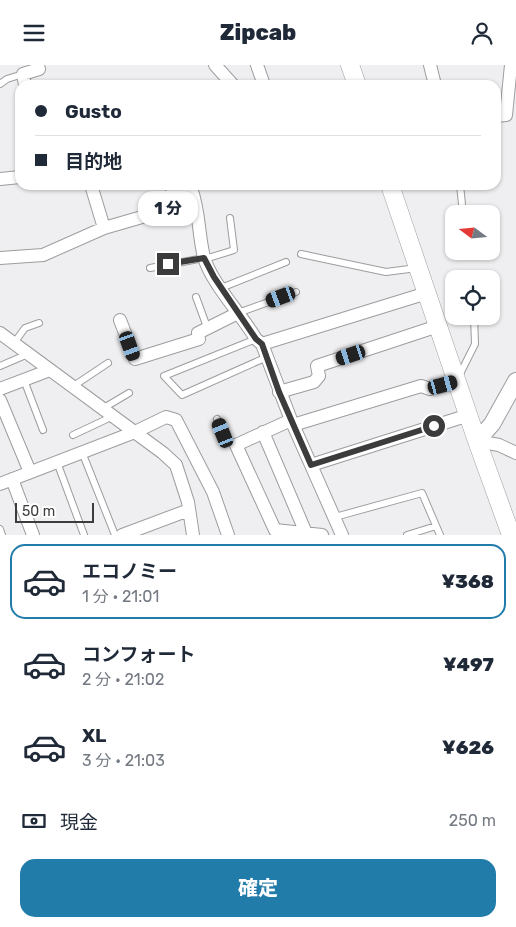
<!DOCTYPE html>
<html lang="ja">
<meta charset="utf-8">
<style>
:root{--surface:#fff;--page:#f2f2f3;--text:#1f2937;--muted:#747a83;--line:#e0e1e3;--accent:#227caa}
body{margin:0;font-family:Rubik,"Noto Sans JP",sans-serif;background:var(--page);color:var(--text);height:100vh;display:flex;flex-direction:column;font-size:19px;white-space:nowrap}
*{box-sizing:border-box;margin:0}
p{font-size:16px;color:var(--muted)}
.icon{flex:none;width:28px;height:28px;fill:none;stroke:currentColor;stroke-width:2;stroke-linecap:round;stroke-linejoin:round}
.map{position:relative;height:470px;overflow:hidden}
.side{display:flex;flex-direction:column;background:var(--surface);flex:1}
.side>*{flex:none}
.top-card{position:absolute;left:15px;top:15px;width:486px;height:110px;border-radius:15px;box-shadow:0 1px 4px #0004;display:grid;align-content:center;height:110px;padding:0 20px;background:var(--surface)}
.needle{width:32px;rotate:286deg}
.fabs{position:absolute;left:445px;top:140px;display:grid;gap:10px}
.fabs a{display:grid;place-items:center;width:55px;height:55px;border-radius:10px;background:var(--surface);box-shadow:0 1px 4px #0004;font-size:25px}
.scale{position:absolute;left:15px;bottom:12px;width:79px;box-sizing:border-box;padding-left:5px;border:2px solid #3c3c3d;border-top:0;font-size:14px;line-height:18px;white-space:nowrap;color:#3c3c3d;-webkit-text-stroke:4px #fff;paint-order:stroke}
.end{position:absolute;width:22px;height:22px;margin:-11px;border:6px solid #3c3c3d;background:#fff;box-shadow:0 0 0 2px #fff}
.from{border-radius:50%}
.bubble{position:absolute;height:35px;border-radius:15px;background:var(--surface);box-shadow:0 1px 4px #0004;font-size:16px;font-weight:800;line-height:35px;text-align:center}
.car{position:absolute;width:15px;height:30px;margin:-15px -8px;border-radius:6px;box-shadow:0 0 4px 1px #0007;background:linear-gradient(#222 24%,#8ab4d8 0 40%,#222 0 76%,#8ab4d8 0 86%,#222 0)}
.top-card b{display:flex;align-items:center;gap:18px;height:48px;font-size:19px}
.top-card b+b{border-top:1px solid var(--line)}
.top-card i{width:12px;height:12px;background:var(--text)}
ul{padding:9px 0 0;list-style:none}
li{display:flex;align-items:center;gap:15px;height:75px;margin:0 10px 8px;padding:0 10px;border:2px solid transparent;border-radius:15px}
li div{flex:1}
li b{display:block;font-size:19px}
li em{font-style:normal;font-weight:800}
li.current{border-color:var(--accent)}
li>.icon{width:45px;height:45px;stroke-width:1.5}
.pay{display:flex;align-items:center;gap:12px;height:55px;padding:0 20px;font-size:19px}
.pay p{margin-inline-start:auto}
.action{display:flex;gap:10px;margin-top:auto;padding:10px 20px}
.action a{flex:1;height:58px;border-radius:15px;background:var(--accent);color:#fff;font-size:20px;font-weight:800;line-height:58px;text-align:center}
header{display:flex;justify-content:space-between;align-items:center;height:65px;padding:0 20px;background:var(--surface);font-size:22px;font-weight:800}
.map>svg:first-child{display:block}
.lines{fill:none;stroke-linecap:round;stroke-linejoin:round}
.service-casing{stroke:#9c9d9f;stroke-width:8}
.minor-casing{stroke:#9c9d9f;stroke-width:14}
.tertiary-casing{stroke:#9c9d9f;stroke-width:18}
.secondary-casing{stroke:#9c9d9f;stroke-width:19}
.service{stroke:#fff;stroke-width:6}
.minor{stroke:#fff;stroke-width:12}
.tertiary{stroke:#fff;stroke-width:16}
.secondary{stroke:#fff;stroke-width:18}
.route{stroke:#3c3c3d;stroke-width:6}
</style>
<header><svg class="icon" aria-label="menu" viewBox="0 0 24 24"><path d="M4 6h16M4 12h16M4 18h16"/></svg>Zipcab<svg class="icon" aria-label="person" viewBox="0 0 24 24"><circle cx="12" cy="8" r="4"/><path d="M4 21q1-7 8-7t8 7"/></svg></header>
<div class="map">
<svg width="516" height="470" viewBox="0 0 516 470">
<rect width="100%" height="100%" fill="#efeff1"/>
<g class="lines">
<!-- service casing -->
<g class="service-casing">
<path id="service" d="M0,19l7,-5 16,-5
M460,120l3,29
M475,187l11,1v-2
M301,189l85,18 31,-4
M205,194l29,-9 -4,-32
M150,203l54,-10
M221,223l65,-26
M196,232l11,30
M238,248l58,-21
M256,274l-92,37 18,19 85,-38
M14,278l11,-15 14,-5
M0,301l28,-12
M459,311l16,-32 -1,-28
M24,315l19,50
M72,322l36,-24
M102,344l27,-16
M217,354c5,10 9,21 19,26
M73,370l34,-16 3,-4
M82,387l33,83
M57,397l27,73
M335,452l87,-24 18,42
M0,464l2,6
M407,470l29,-9"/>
</g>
<!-- minor casing -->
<g class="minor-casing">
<path id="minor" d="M215,0l18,20
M257,0l7,20
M430,0l5,20
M25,20l-2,-11 16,-5 -1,-4
M496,51l10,-1 5,-50
M0,114l20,-2
M91,120l13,43
M0,193l43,-3 61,-27 45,-13 14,-8 9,-14 8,-6 11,1c9,24 7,46 13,69 7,26 38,58 52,82l6,5
M120,255l15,39 64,-20 -1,-6 40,-20
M0,268l163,120 13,12 12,37 5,33
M0,324l50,-19
M279,327l35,-10 5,-6 -2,-10 121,-40
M0,335l30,72
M291,355l-55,25 39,85 47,5
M293,360l128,-39 9,3 27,-7
M263,367l43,101
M477,376l22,4 17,8
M311,400l158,-50
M12,414l21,56
M0,419l135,-52 31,-15 10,3 37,72 15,43
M122,470l67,-25
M342,470l-51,-115 -29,-76 165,-51"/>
</g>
<!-- tertiary casing -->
<g class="tertiary-casing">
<path id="tertiary" d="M477,376l15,-17 24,-43"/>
</g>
<!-- secondary casing -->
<g class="secondary-casing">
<path id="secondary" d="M350,0l7,20
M390,120l87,256 34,94"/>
</g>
<!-- service -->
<use href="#service" class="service"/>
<!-- minor -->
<use href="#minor" class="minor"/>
<!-- tertiary -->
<use href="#tertiary" class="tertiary"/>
<!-- secondary -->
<use href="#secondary" class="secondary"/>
</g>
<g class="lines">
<!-- route -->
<path class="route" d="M168,199l36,-6 10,19 42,62 6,5 17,48 32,73 123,-39"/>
</g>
</svg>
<div class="fabs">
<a><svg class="needle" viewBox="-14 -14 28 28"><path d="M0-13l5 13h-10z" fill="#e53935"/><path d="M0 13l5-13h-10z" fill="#747a83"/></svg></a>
<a><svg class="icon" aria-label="locate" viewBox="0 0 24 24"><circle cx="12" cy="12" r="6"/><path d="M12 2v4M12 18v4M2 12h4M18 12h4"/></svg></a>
</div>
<div class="scale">50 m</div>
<i class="end from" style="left:434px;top:361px"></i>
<i class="end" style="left:168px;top:199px"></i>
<div class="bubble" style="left:138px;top:126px;width:60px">1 分</div>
<i class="car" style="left:281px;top:232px;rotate:250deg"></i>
<i class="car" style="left:130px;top:281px;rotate:160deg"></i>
<i class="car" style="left:351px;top:290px;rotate:252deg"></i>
<i class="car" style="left:443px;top:320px;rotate:75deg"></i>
<i class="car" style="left:223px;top:368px;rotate:338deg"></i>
<div class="top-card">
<b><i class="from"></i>Gusto</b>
<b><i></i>目的地</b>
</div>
</div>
<section class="side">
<ul>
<li class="current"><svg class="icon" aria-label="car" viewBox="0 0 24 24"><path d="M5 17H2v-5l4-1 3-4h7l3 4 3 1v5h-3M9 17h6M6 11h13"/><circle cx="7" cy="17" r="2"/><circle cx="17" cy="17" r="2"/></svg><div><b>エコノミー</b><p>1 分 · 21:01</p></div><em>¥368</em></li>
<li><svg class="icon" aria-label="car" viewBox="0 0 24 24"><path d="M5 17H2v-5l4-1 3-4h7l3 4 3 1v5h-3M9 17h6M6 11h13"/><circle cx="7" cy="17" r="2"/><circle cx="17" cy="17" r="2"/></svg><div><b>コンフォート</b><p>2 分 · 21:02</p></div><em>¥497</em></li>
<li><svg class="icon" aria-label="car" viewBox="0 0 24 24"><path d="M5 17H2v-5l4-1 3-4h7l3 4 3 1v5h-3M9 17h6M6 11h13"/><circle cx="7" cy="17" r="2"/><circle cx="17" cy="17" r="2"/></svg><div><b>XL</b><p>3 分 · 21:03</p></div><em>¥626</em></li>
</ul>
<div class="pay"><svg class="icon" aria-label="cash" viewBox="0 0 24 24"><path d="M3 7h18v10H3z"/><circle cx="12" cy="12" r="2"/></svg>現金<p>250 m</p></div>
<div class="action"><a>確定</a></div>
</section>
